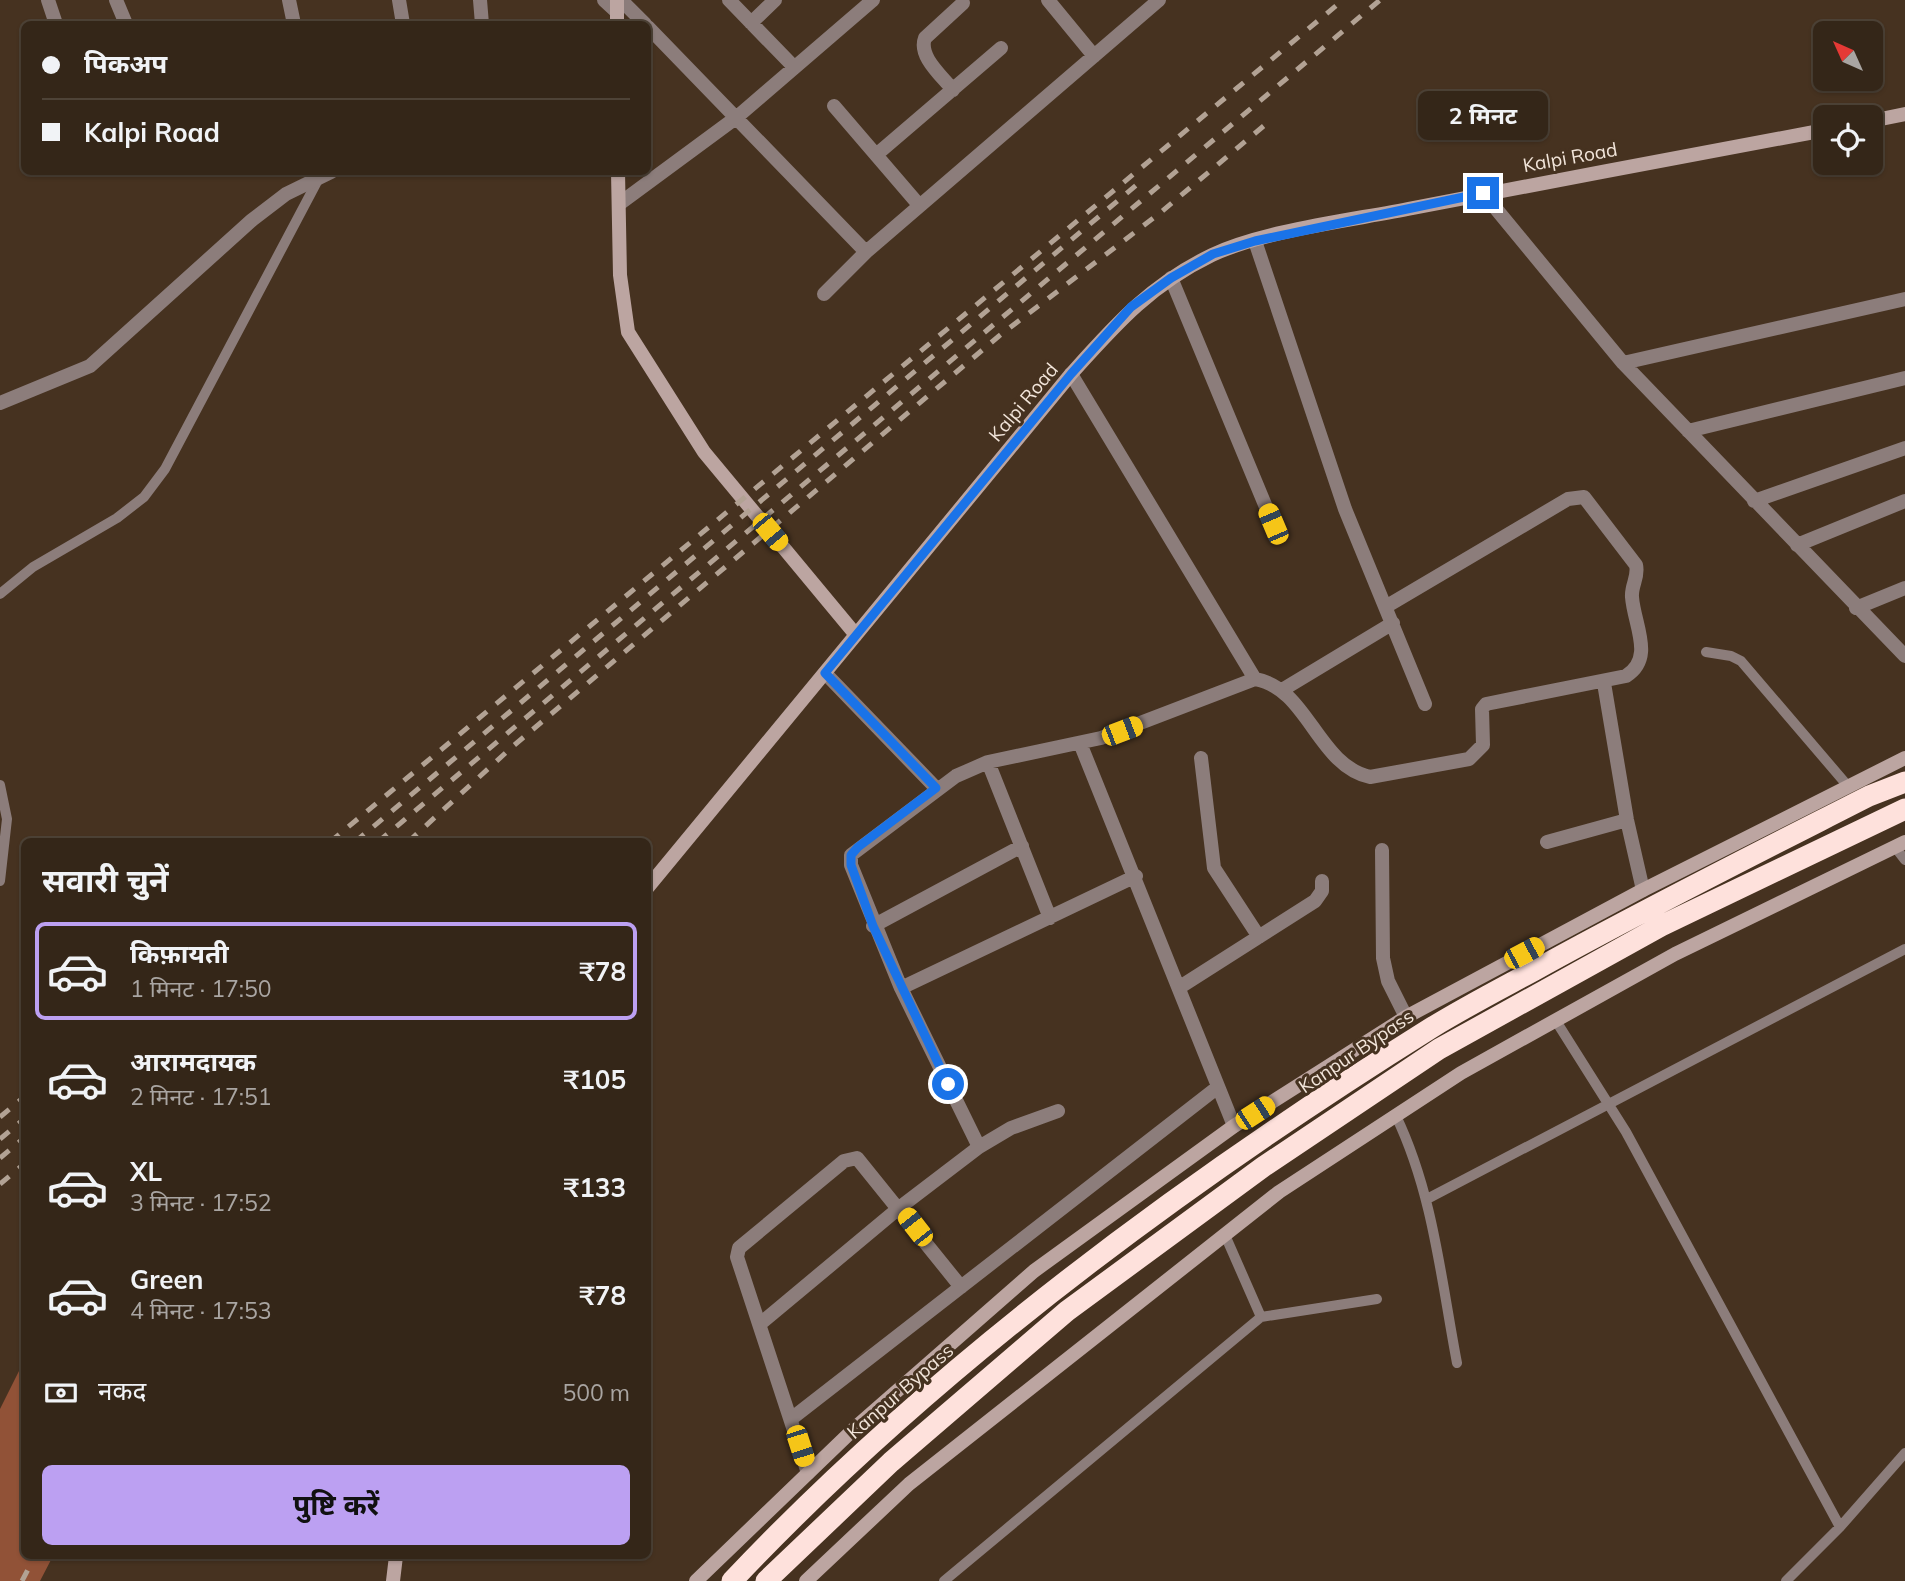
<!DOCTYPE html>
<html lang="hi">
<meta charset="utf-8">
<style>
:root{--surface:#342618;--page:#3c2e21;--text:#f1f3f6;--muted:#a9a5a2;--line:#4e4337;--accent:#bca0f2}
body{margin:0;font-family:Mulish,"Noto Sans Devanagari",sans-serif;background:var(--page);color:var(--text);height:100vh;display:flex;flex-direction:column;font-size:26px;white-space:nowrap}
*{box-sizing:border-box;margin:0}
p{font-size:23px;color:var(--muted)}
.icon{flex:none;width:38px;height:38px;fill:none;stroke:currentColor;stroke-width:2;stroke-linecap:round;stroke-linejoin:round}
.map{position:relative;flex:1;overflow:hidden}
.sheet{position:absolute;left:21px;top:838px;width:630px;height:721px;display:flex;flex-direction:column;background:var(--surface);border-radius:10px;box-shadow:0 2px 5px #0004,0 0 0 2px var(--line)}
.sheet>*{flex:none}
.hud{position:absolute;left:21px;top:21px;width:630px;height:154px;border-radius:10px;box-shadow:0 2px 5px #0004,0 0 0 2px var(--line);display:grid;align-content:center;height:154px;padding:0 21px;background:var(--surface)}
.needle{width:46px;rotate:315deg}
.tools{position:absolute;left:1813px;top:21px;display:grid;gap:14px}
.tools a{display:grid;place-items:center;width:70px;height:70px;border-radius:10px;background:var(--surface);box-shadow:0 2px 5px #0004,0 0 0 2px var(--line);font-size:35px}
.end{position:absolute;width:32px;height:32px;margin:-16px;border:9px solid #1a73e8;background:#fff;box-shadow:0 0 0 4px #fff}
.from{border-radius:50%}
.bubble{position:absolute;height:49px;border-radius:10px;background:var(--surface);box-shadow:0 2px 5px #0004,0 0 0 2px var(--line);font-size:23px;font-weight:700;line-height:49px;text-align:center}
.car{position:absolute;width:21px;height:42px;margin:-21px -10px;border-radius:9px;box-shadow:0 0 5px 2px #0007;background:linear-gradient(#f5c518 24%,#345 0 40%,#f5c518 0 76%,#345 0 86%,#f5c518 0)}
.hud b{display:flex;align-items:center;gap:24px;height:66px;font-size:26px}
.hud b+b{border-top:2px solid var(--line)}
.hud i{width:18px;height:18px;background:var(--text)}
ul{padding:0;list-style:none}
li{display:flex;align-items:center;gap:21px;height:98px;margin:0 14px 10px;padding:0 7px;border:4px solid transparent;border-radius:10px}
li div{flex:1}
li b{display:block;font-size:26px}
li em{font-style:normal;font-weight:700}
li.selected{border-color:var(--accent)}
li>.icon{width:63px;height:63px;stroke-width:1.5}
h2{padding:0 21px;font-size:32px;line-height:84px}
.pay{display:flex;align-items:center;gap:18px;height:77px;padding:0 21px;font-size:26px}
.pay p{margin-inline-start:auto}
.action{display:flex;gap:14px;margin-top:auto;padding:14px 21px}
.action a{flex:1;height:80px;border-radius:10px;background:var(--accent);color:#111;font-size:28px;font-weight:700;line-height:80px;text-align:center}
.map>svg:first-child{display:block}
.building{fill:#915237}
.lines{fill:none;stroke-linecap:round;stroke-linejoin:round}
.lane{stroke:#8c7d7b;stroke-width:10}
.street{stroke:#8c7d7b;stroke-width:14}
.secondary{stroke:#bca5a1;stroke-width:14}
.highway{stroke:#fee1dc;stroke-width:21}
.rail{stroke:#b2a294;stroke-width:5;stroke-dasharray:12 12;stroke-linecap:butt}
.route{stroke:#1a73e8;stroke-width:9}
.labels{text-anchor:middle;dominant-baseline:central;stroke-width:6;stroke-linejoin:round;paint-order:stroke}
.street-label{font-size:19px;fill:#f2e5da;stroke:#463220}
</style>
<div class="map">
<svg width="1905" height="1581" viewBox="0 0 1905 1581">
<rect width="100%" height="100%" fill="#463220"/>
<!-- building -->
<path class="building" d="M24,1361v195h29l-13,25h-40v-172z"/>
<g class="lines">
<!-- lane -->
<path class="lane" d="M0,594l33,-27 84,-49 27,-21 21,-28 154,-291
M1706,652l25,4 10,5 106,124
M0,785l7,34 -7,62
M1895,847l10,13
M1556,1021l70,111 214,395
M1396,1116c37,77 45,163 61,247
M1427,1199l478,-250
M1225,1235l36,82
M944,1581l317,-264 116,-18
M1786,1581l54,-54 65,-74"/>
<!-- street -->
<path class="street" d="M48,0l8,24
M116,0l10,24
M289,0l5,24
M399,0l4,24
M480,0l2,24
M604,0l13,12
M621,0l24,24
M729,0l65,67
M1048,0l46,56
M751,23l24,-23
M648,27l218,225 293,-252
M953,90c-12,-15 -35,-34 -28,-52l38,-35
M834,106l85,99
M876,155l125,-107
M1483,193l140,170 282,293
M619,204l118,-87 136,-117
M1255,241l90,268 80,195
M1171,278l102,246
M824,294l42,-42
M1623,363l282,-64
M1071,374l184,305
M0,403l90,-37 162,-146 34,-26 45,-22
M1688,431l217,-53
M1754,501l151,-53
M1797,545l108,-44
M1856,608l49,-20
M825,673l111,115
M1604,683l23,137 16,70
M1282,690l111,-67
M1080,743l154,383
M1201,758l13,110 45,69
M988,762l62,156
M1547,842l80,-22
M1382,850l1,108 5,23 18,36
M873,926l149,-80
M1180,987l135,-86 7,-10v-10
M901,988l235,-112
M979,1147l-78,-159 -50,-123v-10l105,-79 32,-14 113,-24 154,-59c53,9 62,86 115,98l99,-18 14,-14 -1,-36 4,-5 140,-28c29,-18 8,-51 6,-79 -1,-12 7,-20 4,-32l-52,-68 -16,2 -181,107
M760,1324l139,-116 80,-61 32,-19 47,-17
M791,1419l427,-332
M808,1473l-71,-216 2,-9 105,-87 13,-3 104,129"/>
<!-- secondary -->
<path class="secondary" d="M617,24v-24
M1871,121l34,-7
M618,172l2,103 8,57 76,120 152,183
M648,887l423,-513c45,-50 79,-89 141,-119 53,-25 142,-35 201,-47 137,-26 275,-53 412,-78
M393,1581l3,-25
M696,1581l161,-155 177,-155 200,-145 172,-109 237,-127 262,-132
M806,1581l103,-97 370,-292 182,-119 214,-119 230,-112"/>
<!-- highway -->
<path class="highway" d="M732,1581c199,-211 453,-399 699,-553 34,-21 69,-39 104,-58 110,-61 222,-117 334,-174l36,-14
M766,1581l125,-119 176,-151 196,-144 176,-118 222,-123 244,-117"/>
<!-- rail -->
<path class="rail" d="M330,842l1013,-842
M355,842l785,-660
M378,842l1002,-842
M408,842l104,-95 487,-411 161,-123 106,-89
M0,1117l24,-20
M0,1139l24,-20
M0,1158l24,-20
M0,1184l24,-20
M22,1581l13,-25"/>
</g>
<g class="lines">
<!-- route -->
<path class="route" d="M948,1084l-75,-158 -22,-61v-10l7,-8 78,-59 -111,-115 246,-299 60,-67 40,-29 42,-24 42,-13 228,-48"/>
</g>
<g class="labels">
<!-- street labels -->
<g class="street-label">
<text transform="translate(1570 157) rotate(-10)">Kalpi Road</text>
<text transform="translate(1023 402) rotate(-50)">Kalpi Road</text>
<text transform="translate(1356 1051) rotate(-34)">Kanpur Bypass</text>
<text transform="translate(900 1391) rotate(-41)">Kanpur Bypass</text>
</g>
</g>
</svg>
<div class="tools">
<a><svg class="needle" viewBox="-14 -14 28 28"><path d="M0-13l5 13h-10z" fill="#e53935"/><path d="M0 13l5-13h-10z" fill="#a9a5a2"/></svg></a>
<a><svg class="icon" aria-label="locate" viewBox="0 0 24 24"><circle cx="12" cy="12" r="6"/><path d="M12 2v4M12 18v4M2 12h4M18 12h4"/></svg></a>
</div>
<i class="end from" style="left:948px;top:1084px"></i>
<i class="end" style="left:1483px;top:193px"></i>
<div class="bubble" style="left:1418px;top:91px;width:130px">2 मिनट</div>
<i class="car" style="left:1273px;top:524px;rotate:337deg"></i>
<i class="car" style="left:770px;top:532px;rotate:140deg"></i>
<i class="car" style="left:1122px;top:731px;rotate:69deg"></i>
<i class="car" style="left:1524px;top:953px;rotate:62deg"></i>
<i class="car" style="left:1255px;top:1113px;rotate:57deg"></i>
<i class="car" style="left:915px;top:1227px;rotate:322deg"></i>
<i class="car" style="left:800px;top:1446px;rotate:162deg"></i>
<div class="hud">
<b><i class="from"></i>पिकअप</b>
<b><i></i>Kalpi Road</b>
</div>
<section class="sheet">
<h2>सवारी चुनें</h2>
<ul>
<li class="selected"><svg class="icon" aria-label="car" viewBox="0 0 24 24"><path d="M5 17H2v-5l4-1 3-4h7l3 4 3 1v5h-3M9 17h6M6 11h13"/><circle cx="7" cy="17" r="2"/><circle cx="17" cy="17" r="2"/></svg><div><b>किफ़ायती</b><p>1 मिनट · 17:50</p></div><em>₹78</em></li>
<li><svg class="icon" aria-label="car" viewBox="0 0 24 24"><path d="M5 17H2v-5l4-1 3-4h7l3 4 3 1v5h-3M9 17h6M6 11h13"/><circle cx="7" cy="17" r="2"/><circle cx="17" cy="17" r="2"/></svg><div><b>आरामदायक</b><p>2 मिनट · 17:51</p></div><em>₹105</em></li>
<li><svg class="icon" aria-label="car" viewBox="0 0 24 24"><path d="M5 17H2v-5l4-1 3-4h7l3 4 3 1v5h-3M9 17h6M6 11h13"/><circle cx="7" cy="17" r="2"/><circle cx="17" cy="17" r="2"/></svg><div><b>XL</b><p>3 मिनट · 17:52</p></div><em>₹133</em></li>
<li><svg class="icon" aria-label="car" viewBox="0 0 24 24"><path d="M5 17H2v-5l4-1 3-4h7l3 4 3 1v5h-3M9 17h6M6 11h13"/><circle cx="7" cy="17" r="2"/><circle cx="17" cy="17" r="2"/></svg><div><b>Green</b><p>4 मिनट · 17:53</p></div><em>₹78</em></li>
</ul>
<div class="pay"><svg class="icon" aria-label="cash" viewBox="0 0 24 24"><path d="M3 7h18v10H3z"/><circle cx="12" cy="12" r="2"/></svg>नकद<p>500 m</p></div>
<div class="action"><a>पुष्टि करें</a></div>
</section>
</div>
